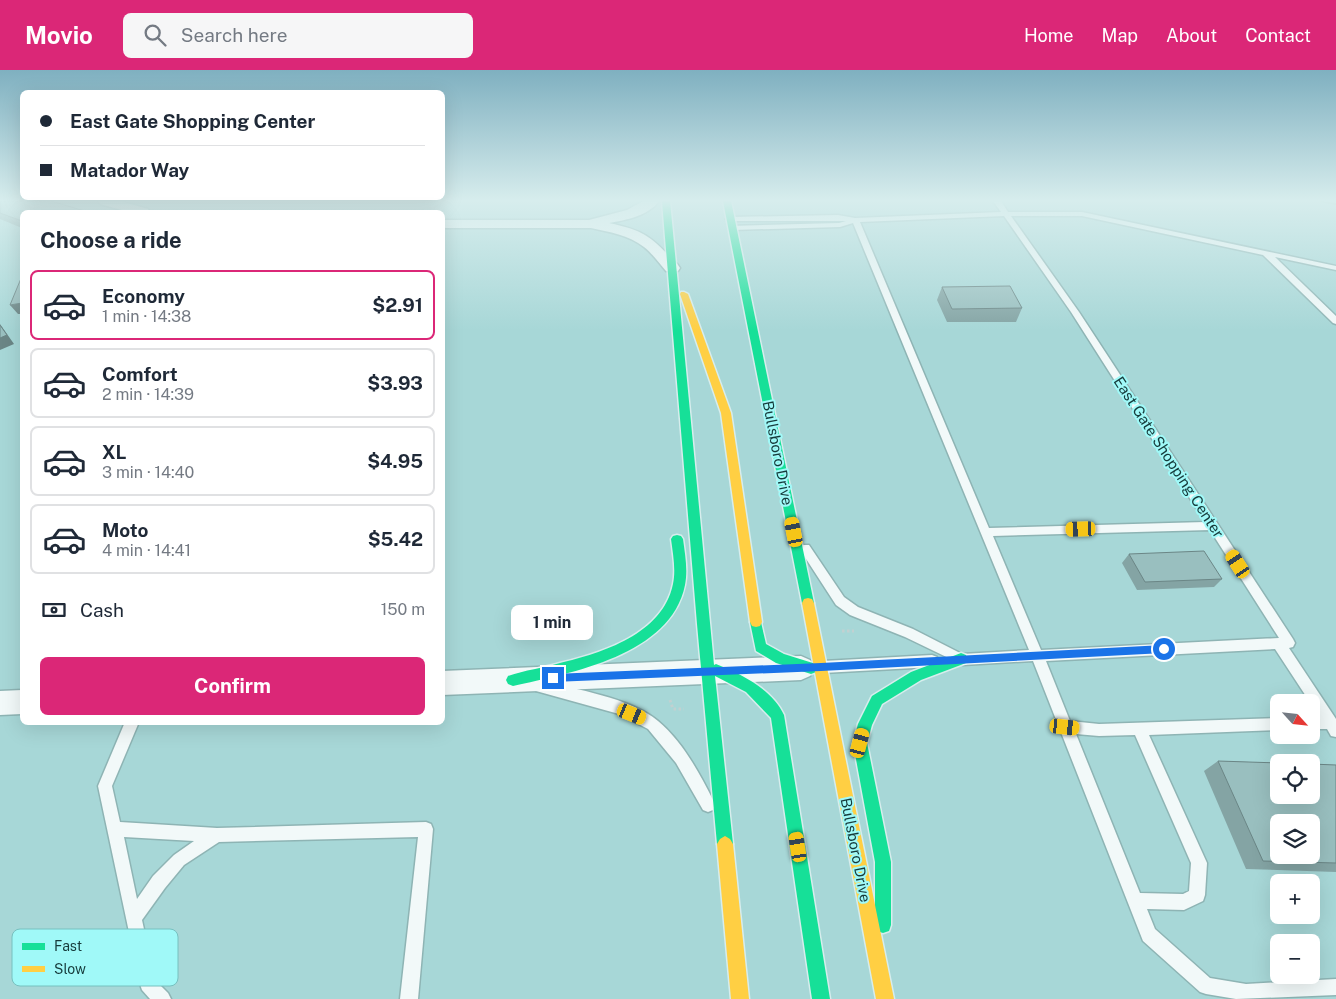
<!DOCTYPE html>
<meta charset="utf-8">
<style>
:root{--surface:#fff;--page:#f6f6f7;--text:#1f2937;--muted:#747a83;--line:#e0e1e3;--accent:#db2777}
body{margin:0;font-family:"Public Sans",sans-serif;background:var(--page);color:var(--text);height:100vh;display:flex;flex-direction:column;font-size:19px;white-space:nowrap}
*{box-sizing:border-box;margin:0}
p{font-size:16px;color:var(--muted)}
.icon{flex:none;width:28px;height:28px;fill:none;stroke:currentColor;stroke-width:2;stroke-linecap:round;stroke-linejoin:round}
.map{position:relative;flex:1;overflow:hidden}
.panel{position:absolute;left:20px;top:140px;width:425px;height:515px;display:flex;flex-direction:column;background:var(--surface);border-radius:8px;box-shadow:0 5px 20px #0002}
.panel>*{flex:none}
.hud{position:absolute;left:20px;top:20px;width:425px;height:110px;border-radius:8px;box-shadow:0 5px 20px #0002;display:grid;align-content:center;height:110px;padding:0 20px;background:var(--surface)}
.needle{width:32px;rotate:117deg}
.fabs{position:absolute;left:1270px;top:624px;display:grid;gap:10px}
.fabs a{display:grid;place-items:center;width:50px;height:50px;border-radius:8px;background:var(--surface);box-shadow:0 5px 20px #0002;font-size:25px}
.end{position:absolute;width:22px;height:22px;margin:-11px;border:6px solid #1a73e8;background:#fff;box-shadow:0 0 0 2px #fff}
.from{border-radius:50%}
.bubble{position:absolute;height:35px;border-radius:8px;background:var(--surface);box-shadow:0 5px 20px #0002;font-size:16px;font-weight:700;line-height:35px;text-align:center}
.car{position:absolute;width:15px;height:30px;margin:-15px -8px;border-radius:6px;box-shadow:0 0 4px 1px #0007;background:linear-gradient(#f5c518 24%,#345 0 40%,#f5c518 0 76%,#345 0 86%,#f5c518 0)}
.hud b{display:flex;align-items:center;gap:18px;height:48px;font-size:19px}
.hud b+b{border-top:1px solid var(--line)}
.hud i{width:12px;height:12px;background:var(--text)}
ul{padding:0;list-style:none}
li{display:flex;align-items:center;gap:15px;height:70px;margin:0 10px 8px;padding:0 10px;border:2px solid var(--line);border-radius:8px}
li div{flex:1}
li b{display:block;font-size:19px}
li em{font-style:normal;font-weight:700}
li.active{border-color:var(--accent)}
li>.icon{width:45px;height:45px;stroke-width:1.5}
h2{padding:0 20px;font-size:22px;line-height:60px}
.pay{display:flex;align-items:center;gap:12px;height:55px;padding:0 20px;font-size:19px}
.pay p{margin-inline-start:auto}
.cta{display:flex;gap:10px;margin-top:auto;padding:10px 20px}
.cta a{flex:1;height:58px;border-radius:8px;background:var(--accent);color:#fff;font-size:20px;font-weight:700;line-height:58px;text-align:center}
header{display:flex;align-items:center;gap:30px;box-sizing:border-box;height:70px;padding:0 25px;background:var(--accent);color:#fff}
header strong{font-size:24px}
nav{display:flex;gap:28px;margin-inline-start:auto;font-size:18px}
.search{width:350px;height:45px;background:var(--page);display:flex;align-items:center;gap:12px;box-sizing:border-box;padding:0 18px;border-radius:8px;color:var(--muted);font-size:19px}
.map>svg:first-child{display:block}
.lines{fill:none;stroke-linecap:round;stroke-linejoin:round}
.stream{fill:#83aa84;fill-rule:evenodd}
.lane-casing{stroke:#8eb4b4;stroke-width:3}
.street-casing{stroke:#8eb4b4;stroke-width:3}
.fast-casing{stroke:#d7eded;stroke-width:3}
.slow-casing{stroke:#d7eded;stroke-width:3}
.path{stroke:#c1d1d1;stroke-width:3;stroke-dasharray:2.5 2.5;stroke-linecap:butt}
.lane{fill:#f2f9f9;fill-rule:evenodd}
.street{fill:#f2f9f9;fill-rule:evenodd}
.fast{fill:#16e098;fill-rule:evenodd}
.slow{fill:#ffcf43;fill-rule:evenodd}
.wall{fill:#84a4a4}
.shaded-wall{fill:#6b8686}
.building{fill:#99bfbf;stroke:#6b8686;fill-rule:evenodd}
.route{fill:#1a73e8}
.labels{text-anchor:middle;dominant-baseline:central;stroke-width:4;stroke-linejoin:round;paint-order:stroke}
.street-label{font-size:15px;fill:#163b3b;stroke:#a0f9f8}
.key{fill:#a0f9f8;stroke:#77c0bf;stroke-width:1}
.key-label{font-size:14px;fill:#163b3b}
</style>
<header>
<strong>Movio</strong>
<div class="search"><svg class="icon" aria-label="search" viewBox="0 0 24 24"><circle cx="10" cy="10" r="6"/><path d="M15 15l6 6"/></svg>Search here</div>
<nav><a>Home</a><a>Map</a><a>About</a><a>Contact</a></nav>
</header>
<div class="map">
<svg width="1336" height="929" viewBox="0 0 1336 929">
<rect width="100%" height="100%" fill="#a7d7d7"/>
<g class="lines">
<!-- stream -->
<path class="stream" d="M1320,131l16,2v2l-16,-3z"/>
<!-- lane casing -->
<g class="lane-casing">
<path id="lane" d="M993,131h8l7,11h74l254,54v4l-61,-13 61,59v8l-3,-1 -70,-68 -181,-39h-71l68,96 214,327 2,4 -2,4 -4,1 47,71v18l-5,-1 -4,-7h-16v-12l8,-1 -44,-67 -229,12 24,60 29,3 180,-6v12l-130,5 58,128 -2,32 -2,6 -19,9 -37,-1 8,20 55,49 36,6 90,-5v16l-100,4 -30,-5 -6,-2 -57,-51 -110,-280 -70,4 -58,-28 -55,-22 -14,-10 -37,-57 2,-3h8l35,52 14,10 55,22 49,25 67,-4 -176,-427 -13,4 -108,3h-3v-4l110,-3 7,-2h-116l-4,-2 4,-2 108,-2 17,3 146,-6zM1004,146l67,96 134,210 -216,6 -129,-306zM1210,460l69,108 -238,12 -48,-114zM1076,664l23,2 36,-1 56,128 -2,28 -6,3 -43,-1z
M932,585l5,2 1,4 -1,4 -5,2 -109,6 -5,-2 -1,-4 1,-4 5,-2z
M541,611c34,8 90,17 117,40 24,20 41,51 55,79l2,5 -2,5 -5,2 -5,-2 -27,-47 -28,-34 -29,-15 -83,-23 -2,-4 2,-4z
M125,652h14l-27,64 8,36 97,6 209,-6 5,2 2,5 -15,170h-18l18,-162 -199,5 -35,23 -19,23 -23,32 13,60 13,13 3,6h-21l-8,-9 -2,-6 -42,-198zM124,767l70,4 -20,14 -21,21 -16,23z"/>
</g>
<!-- street casing -->
<g class="street-casing">
<path id="street" d="M98,131h22l28,8 2,3h-21l-29,-8z
M643,131h16c-11,15 -33,19 -50,22 38,8 43,15 69,42l2,3 -2,3h-12c-7,-8 -13,-17 -22,-24 -15,-12 -35,-15 -53,-19h-149v-8h147l38,-10z
M801,586l9,4 4,8 -4,8 -9,4 -359,15v-24z
M22,620v24l-22,1v-24z"/>
</g>
<!-- fast casing -->
<g class="fast-casing">
<path id="fast" d="M662,131h8l44,464 2,-1c25,10 56,25 68,51l46,284h-18l-41,-281 -25,-26 -31,-16 18,168 -3,5 -5,3 -5,-3 -3,-5 -20,-220z
M723,131h8l83,402 -2,4 -4,1 -4,-1 -2,-4z
M677,465l4,1 2,3c2,15 5,31 2,46 -14,70 -114,88 -172,101l-5,-2 -2,-4 2,-4c17,-6 35,-8 52,-13 42,-10 103,-29 113,-79 3,-14 0,-30 -2,-45l2,-3z
M756,547l4,1 6,26 18,10 32,10 1,4 -1,4 -5,2 -35,-11 -20,-12 -6,-29 2,-4z
M961,583l5,2 1,4 -1,4 -45,17 -39,24 -10,21 -5,18 24,119v63l-2,6 -6,2 -6,-2 -2,-6v-63l-22,-119 5,-19 14,-28 39,-24z"/>
</g>
<!-- slow casing -->
<g class="slow-casing">
<path id="slow" d="M681,222h3l4,2 43,119 31,209 -2,4 -4,1 -4,-1 -2,-4 -29,-209 -41,-119z
M808,528l4,1 2,4 80,396h-18l-74,-396 2,-4z
M725,766l5,3 3,5 16,155h-18l-14,-155 3,-5z"/>
</g>
<!-- path -->
<path class="path" d="M842,561h12
M670,630l3,9h11"/>
<!-- lane -->
<use href="#lane" class="lane"/>
<!-- street -->
<use href="#street" class="street"/>
<!-- fast -->
<use href="#fast" class="fast"/>
<!-- slow -->
<use href="#slow" class="slow"/>
</g>
<!-- wall -->
<path class="wall" d="M0,131l22,11v16l-22,-9z
M942,217l80,21 -6,14h-69l-10,-22z
M1129,484l93,25 -8,8 -77,3 -15,-27z
M1218,691l118,4v107l-90,-3 -42,-98z"/>
<!-- shaded-wall -->
<path class="shaded-wall" d="M22,233v11h-4l-8,-9z
M0,254l14,20 -14,6z"/>
<!-- building -->
<path class="building" d="M0,131h51l37,11h-66v9l-22,-8z
M22,206v27l-12,2z
M1010,216l12,22 -70,1 -10,-22z
M0,255l7,10 -7,3z
M1204,481l18,28 -77,3 -16,-28z
M1218,691l61,2v32h32v-31l25,1v98l-73,-2zM1279,752h32v33h-32z"/>
<!-- sky -->
<linearGradient id="sky" x2="0" y2="1"><stop stop-color="#7fb0c0"/><stop offset="0.5" stop-color="#d7eded"/><stop offset="1" stop-color="#d7eded" stop-opacity="0"/></linearGradient>
<rect width="1336" height="261" fill="url(#sky)"/>
<!-- route -->
<path class="route" d="M1164,575l5,4 -5,4 -343,18 -268,11 -5,-4 5,-4 268,-11z"/>
<g class="labels">
<!-- street labels -->
<g class="street-label">
<text transform="translate(778 383) rotate(79)">Bullsboro Drive</text>
<text transform="translate(1169 387) rotate(57)">East Gate Shopping Center</text>
<text transform="translate(856 780) rotate(79)">Bullsboro Drive</text>
</g>
</g>
<!-- legend -->
<rect x="12" y="859" width="166" height="57" rx="8" class="key"/>
<rect x="22" y="873" width="23" height="7" fill="#16e098"/>
<rect x="22" y="896" width="23" height="6" fill="#ffcf43"/>
<g class="key-label">
<text x="54" y="881">Fast</text>
<text x="54" y="904">Slow</text>
</g>
</svg>
<div class="fabs">
<a><svg class="needle" viewBox="-14 -14 28 28"><path d="M0-13l5 13h-10z" fill="#e53935"/><path d="M0 13l5-13h-10z" fill="#747a83"/></svg></a>
<a><svg class="icon" aria-label="locate" viewBox="0 0 24 24"><circle cx="12" cy="12" r="6"/><path d="M12 2v4M12 18v4M2 12h4M18 12h4"/></svg></a>
<a><svg class="icon" aria-label="layers" viewBox="0 0 24 24"><path d="M12 4l9 5-9 5-9-5zM3 14l9 5 9-5"/></svg></a>
<a>+</a>
<a>−</a>
</div>
<i class="end from" style="left:1164px;top:579px"></i>
<i class="end" style="left:553px;top:608px"></i>
<div class="bubble" style="left:511px;top:535px;width:82px">1 min</div>
<i class="car" style="left:1081px;top:459px;rotate:268deg"></i>
<i class="car" style="left:794px;top:462px;rotate:349deg"></i>
<i class="car" style="left:1238px;top:494px;rotate:327deg"></i>
<i class="car" style="left:632px;top:644px;rotate:112deg"></i>
<i class="car" style="left:1065px;top:657px;rotate:96deg"></i>
<i class="car" style="left:860px;top:673px;rotate:15deg"></i>
<i class="car" style="left:798px;top:777px;rotate:351deg"></i>
<div class="hud">
<b><i class="from"></i>East Gate Shopping Center</b>
<b><i></i>Matador Way</b>
</div>
<section class="panel">
<h2>Choose a ride</h2>
<ul>
<li class="active"><svg class="icon" aria-label="car" viewBox="0 0 24 24"><path d="M5 17H2v-5l4-1 3-4h7l3 4 3 1v5h-3M9 17h6M6 11h13"/><circle cx="7" cy="17" r="2"/><circle cx="17" cy="17" r="2"/></svg><div><b>Economy</b><p>1 min · 14:38</p></div><em>$2.91</em></li>
<li><svg class="icon" aria-label="car" viewBox="0 0 24 24"><path d="M5 17H2v-5l4-1 3-4h7l3 4 3 1v5h-3M9 17h6M6 11h13"/><circle cx="7" cy="17" r="2"/><circle cx="17" cy="17" r="2"/></svg><div><b>Comfort</b><p>2 min · 14:39</p></div><em>$3.93</em></li>
<li><svg class="icon" aria-label="car" viewBox="0 0 24 24"><path d="M5 17H2v-5l4-1 3-4h7l3 4 3 1v5h-3M9 17h6M6 11h13"/><circle cx="7" cy="17" r="2"/><circle cx="17" cy="17" r="2"/></svg><div><b>XL</b><p>3 min · 14:40</p></div><em>$4.95</em></li>
<li><svg class="icon" aria-label="car" viewBox="0 0 24 24"><path d="M5 17H2v-5l4-1 3-4h7l3 4 3 1v5h-3M9 17h6M6 11h13"/><circle cx="7" cy="17" r="2"/><circle cx="17" cy="17" r="2"/></svg><div><b>Moto</b><p>4 min · 14:41</p></div><em>$5.42</em></li>
</ul>
<div class="pay"><svg class="icon" aria-label="cash" viewBox="0 0 24 24"><path d="M3 7h18v10H3z"/><circle cx="12" cy="12" r="2"/></svg>Cash<p>150 m</p></div>
<div class="cta"><a>Confirm</a></div>
</section>
</div>
